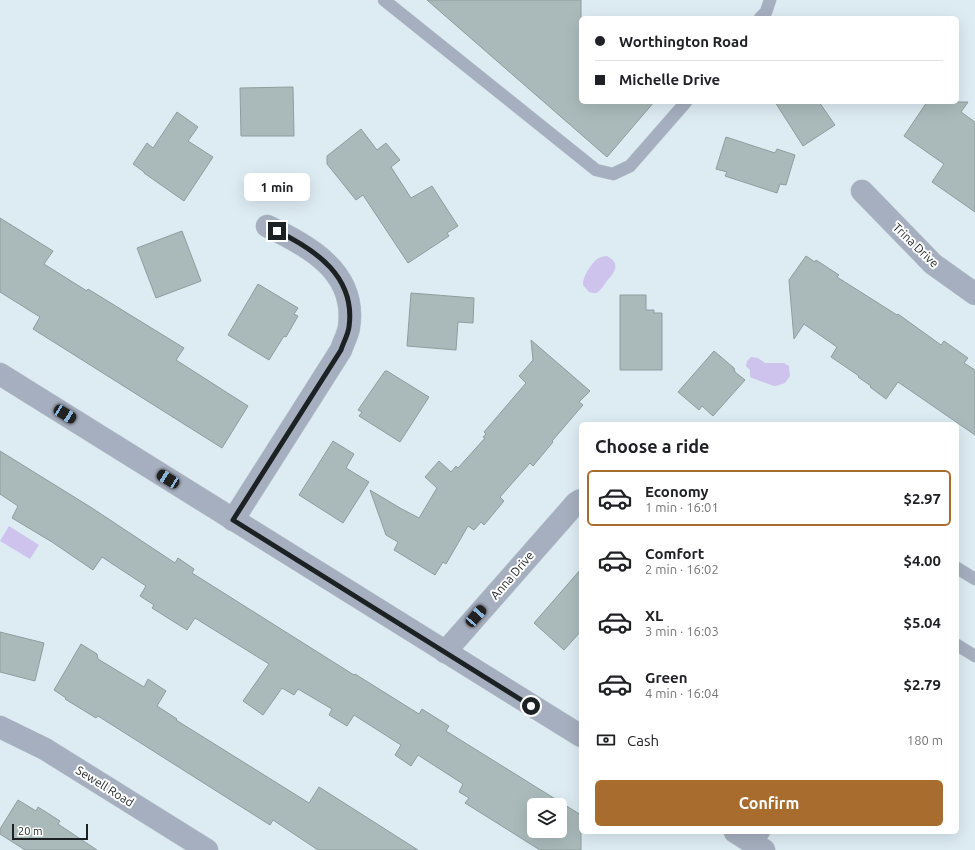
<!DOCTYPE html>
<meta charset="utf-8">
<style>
:root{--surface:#fff;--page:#f6f6f6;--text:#202124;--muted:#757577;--line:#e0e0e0;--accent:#a86d2e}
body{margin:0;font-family:Ubuntu,sans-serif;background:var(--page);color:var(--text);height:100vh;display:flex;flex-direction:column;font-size:15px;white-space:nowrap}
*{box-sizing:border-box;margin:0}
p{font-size:13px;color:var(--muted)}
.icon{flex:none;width:22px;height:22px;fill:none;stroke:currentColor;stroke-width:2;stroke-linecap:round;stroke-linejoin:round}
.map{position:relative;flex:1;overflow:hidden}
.panel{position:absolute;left:579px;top:422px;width:380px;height:412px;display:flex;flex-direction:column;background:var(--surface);border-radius:6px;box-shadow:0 4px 16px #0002}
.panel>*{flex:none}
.banner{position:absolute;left:579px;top:16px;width:380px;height:88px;border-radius:6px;box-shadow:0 4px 16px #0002;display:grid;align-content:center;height:88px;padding:0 16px;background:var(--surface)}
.controls{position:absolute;left:527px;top:798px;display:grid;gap:8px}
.controls a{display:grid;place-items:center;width:40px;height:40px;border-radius:6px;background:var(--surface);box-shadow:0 4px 16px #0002;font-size:20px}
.scale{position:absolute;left:12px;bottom:10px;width:76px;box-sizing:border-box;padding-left:4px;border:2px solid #1c2123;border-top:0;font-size:11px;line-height:14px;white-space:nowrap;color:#1c2123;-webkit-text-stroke:3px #fff;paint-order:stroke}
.end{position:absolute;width:18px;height:18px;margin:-9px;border:5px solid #1c2123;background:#fff;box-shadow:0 0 0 2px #fff}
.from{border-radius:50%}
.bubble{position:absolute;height:28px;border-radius:6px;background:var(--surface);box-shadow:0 4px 16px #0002;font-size:13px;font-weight:600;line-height:28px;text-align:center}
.car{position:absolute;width:12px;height:24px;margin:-12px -6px;border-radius:5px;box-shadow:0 0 3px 1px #0007;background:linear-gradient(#222 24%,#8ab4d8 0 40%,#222 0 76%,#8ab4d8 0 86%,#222 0)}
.banner b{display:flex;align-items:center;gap:14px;height:38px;font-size:15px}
.banner b+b{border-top:1px solid var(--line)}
.banner i{width:10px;height:10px;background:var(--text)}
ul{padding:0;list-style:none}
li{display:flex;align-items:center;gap:12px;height:56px;margin:0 8px 6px;padding:0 8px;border:2px solid transparent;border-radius:6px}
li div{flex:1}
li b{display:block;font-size:15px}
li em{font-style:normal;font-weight:600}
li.current{border-color:var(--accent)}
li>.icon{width:36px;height:36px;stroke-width:1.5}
h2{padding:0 16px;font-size:18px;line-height:48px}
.pay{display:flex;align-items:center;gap:10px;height:44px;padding:0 16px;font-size:15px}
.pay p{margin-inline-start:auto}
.primary-button{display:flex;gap:8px;margin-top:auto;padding:8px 16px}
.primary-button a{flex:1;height:46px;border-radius:6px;background:var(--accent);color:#fff;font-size:16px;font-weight:600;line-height:46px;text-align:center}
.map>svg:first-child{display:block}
.water{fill:#cec3ec}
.building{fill:#aababa;stroke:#8e9e9e;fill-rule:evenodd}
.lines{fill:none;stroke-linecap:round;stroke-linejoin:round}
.service-casing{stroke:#bac7ce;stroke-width:13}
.minor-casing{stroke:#bac7ce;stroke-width:23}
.tertiary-casing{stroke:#bac7ce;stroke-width:23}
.service{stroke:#a6afbf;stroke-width:12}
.minor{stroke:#a6afbf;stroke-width:22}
.tertiary{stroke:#a6afbf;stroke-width:22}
.route{stroke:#1c2123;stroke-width:5}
.labels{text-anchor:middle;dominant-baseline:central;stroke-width:4;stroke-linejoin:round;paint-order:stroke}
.street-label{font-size:12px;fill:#1c2123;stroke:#fff}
</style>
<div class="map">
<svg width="975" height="850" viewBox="0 0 975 850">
<rect width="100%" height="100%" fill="#ddebf3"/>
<!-- water -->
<path class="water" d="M607,256c15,8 7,17 -1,26 -2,3 -5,8 -8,10 -3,2 -6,1 -9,0l-6,-7c-1,-7 8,-21 14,-26 3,-2 7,-3 10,-3z
M751,357l7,1 7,5h19l5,3 1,10 -5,7c-3,1 -6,2 -10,3 -1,0 -24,-8 -25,-9v-7l-4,-4 1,-5z
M9,526l30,19 -9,14 -30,-18z"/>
<!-- building -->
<path class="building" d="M427,0h154v102h73l-47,55z
M293,87l1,49h-53l-1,-48z
M775,102h44l16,23 -32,21z
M927,102h41l-7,10 14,10v90l-43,-30 12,-18 -40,-28z
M177,112l21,15 -10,14 25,16 -29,44 -40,-28v-1l-11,-8 14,-21 6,5z
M361,129l16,21 9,-7 14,17 -9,7 20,31 21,-12 26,40 -11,7 2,3 -41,27 -45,-68 -7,5 -29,-36v-8z
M726,137l49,16 2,-4 18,6 -9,30 -6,-1 -3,9 -52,-17 2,-4 -11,-3z
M0,218l53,33 -9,13 43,27 1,-2 96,59 -8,12 72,46 -26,42 -189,-119 7,-12 -40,-25z
M182,231l19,50 -45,17 -19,-50z
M806,256l9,6 1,-2 23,15 -2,2 60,38 1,-1 43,31 3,-4 24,17 -4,5 11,7v65l-77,-53 -12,17 -16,-12 1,-1 -13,-9 1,-1 -28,-19 6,-10 -33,-23 -10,15 -5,-59z
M258,284l40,24 -4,6 4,2 -12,21 -2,-1 -15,24 -41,-25z
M411,293l63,5 -1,25 -15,-1 -2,28 -49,-4z
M620,295h26v15h8v3h8v57h-42z
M531,340l59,51 -11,11 4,3 -31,36 1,1 -20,24 -3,-3 -30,34 4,4 -20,24 -3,-3 -7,8 -6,-4 -22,38 -3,-2 -8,13 -41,-25 4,-8 -12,-7 -16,-45 30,18 19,10 18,-30 -12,-11 14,-16 12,11 5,-6 2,2 27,-30 -2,-1 3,-3 -2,-2 42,-49 -7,-7 14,-16z
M714,351l20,17 1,4 10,8 -32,36 -11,-10 -3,4 -21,-18z
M385,371h2l42,26 -29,45 -41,-26 3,-4 -4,-2z
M333,441l21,13 -8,14 23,14 -26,41 -44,-28z
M0,451l92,57 83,55 3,-5 16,11 -2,4 162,102 1,-1 64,40 3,-5 27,17 -3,5 135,84v35h-41l-75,-47 4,-5 -10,-6 4,-8 -45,-29 -7,11 -16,-11 6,-10 -47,-30 -7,11 -18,-11 3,-6 -34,-20 -4,6 -12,-7 -19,27 -20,-14 26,-37 -74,-46 -8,12 -35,-22 2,-3 -14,-9 6,-10 -44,-29 -9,13 -41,-28 -40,-24 6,-12 -18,-12zM534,805h26v26h-26z
M581,569v62l-17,19 -30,-27z
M0,632l44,11 -9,38 -35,-9z
M81,644l16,10 1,5 46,28 4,-8 18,12 -9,15 20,13 -1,1 133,83 10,-16 99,63h-100l-45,-30 -3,5 -172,-109 -2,2 -31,-19 1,-1 -12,-8z
M18,800l18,11 2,-4 22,14 -2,3 39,26h-72l-25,-16v-5z"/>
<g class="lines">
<!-- service casing -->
<g class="service-casing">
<path id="service" d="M384,0l212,170 17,4 17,-8 56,-64
M760,18l6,-6 4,-12
M957,568l18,11
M957,645l18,11
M756,845l8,-13"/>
</g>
<!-- minor casing -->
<g class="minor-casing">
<path id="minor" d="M862,191l71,73 42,30
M233,520l108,-170c2,-7 7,-15 8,-23 8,-55 -40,-81 -82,-101
M445,652l131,-149 5,-3
M0,727l45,22 162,101"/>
</g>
<!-- tertiary casing -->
<g class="tertiary-casing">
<path id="tertiary" d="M0,374l581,362
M735,832l29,18"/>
</g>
<!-- service -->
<use href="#service" class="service"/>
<!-- minor -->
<use href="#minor" class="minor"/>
<!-- tertiary -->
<use href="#tertiary" class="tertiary"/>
</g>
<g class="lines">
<!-- route -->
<path class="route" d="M277,231c39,19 79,46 72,96 -1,8 -6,16 -8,23l-108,170 298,186"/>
</g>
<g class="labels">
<!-- street labels -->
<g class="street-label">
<text transform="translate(916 245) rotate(44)">Trina Drive</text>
<text transform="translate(512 575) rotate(-49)">Anna Drive</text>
<text transform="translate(105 786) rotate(32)">Sewell Road</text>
</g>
</g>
</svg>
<div class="controls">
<a><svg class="icon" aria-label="layers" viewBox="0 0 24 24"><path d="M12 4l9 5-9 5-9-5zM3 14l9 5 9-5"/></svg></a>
</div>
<div class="scale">20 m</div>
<i class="end from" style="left:531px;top:706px"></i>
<i class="end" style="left:277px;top:231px"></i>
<div class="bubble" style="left:244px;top:173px;width:66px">1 min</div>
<i class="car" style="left:65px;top:414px;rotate:122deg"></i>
<i class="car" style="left:168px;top:479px;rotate:302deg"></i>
<i class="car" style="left:476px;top:616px;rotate:41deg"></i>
<div class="banner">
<b><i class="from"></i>Worthington Road</b>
<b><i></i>Michelle Drive</b>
</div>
<section class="panel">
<h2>Choose a ride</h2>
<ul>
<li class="current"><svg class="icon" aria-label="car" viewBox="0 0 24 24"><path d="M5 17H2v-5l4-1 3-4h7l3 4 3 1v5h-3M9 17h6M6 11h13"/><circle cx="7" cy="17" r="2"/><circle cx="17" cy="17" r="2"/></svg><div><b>Economy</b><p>1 min · 16:01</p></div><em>$2.97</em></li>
<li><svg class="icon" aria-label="car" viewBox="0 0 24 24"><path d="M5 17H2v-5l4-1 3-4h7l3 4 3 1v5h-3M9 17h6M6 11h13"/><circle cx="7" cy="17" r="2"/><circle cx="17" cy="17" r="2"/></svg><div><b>Comfort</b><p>2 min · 16:02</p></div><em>$4.00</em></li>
<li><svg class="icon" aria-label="car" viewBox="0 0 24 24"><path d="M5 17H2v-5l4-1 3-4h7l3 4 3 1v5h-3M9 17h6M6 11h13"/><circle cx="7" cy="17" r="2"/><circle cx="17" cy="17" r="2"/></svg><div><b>XL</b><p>3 min · 16:03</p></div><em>$5.04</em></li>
<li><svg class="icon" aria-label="car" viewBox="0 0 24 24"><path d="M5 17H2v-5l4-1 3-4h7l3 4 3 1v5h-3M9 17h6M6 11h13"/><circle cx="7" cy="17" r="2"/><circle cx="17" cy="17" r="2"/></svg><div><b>Green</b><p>4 min · 16:04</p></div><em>$2.79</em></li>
</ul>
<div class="pay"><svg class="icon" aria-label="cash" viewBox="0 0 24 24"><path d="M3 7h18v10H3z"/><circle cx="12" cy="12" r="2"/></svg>Cash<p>180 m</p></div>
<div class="primary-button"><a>Confirm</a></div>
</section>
</div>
